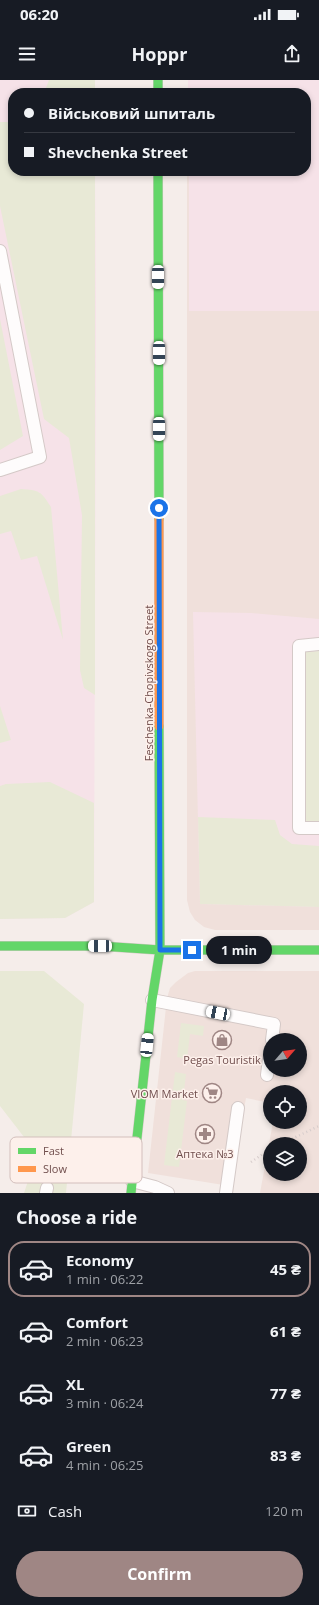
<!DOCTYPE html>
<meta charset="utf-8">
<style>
:root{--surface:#171b24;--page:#242831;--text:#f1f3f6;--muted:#9ea1a6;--line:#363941;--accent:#9f8684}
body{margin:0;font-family:"Open Sans",sans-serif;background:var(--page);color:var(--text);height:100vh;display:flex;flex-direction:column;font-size:15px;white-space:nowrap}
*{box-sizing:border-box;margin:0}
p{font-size:13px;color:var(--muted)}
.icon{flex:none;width:22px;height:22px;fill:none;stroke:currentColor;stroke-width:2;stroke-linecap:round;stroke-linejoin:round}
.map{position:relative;height:1113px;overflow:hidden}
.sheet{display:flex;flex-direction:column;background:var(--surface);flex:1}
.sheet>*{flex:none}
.banner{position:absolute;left:8px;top:8px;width:303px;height:88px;border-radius:16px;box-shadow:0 2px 6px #0003;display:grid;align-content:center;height:88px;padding:0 16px;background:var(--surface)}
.needle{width:26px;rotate:62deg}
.controls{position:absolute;left:263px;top:953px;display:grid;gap:8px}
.controls a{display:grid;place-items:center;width:44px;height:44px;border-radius:50%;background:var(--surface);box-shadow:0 2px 6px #0003;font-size:20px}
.end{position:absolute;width:18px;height:18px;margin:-9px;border:5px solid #1a73e8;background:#fff;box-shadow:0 0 0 2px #fff}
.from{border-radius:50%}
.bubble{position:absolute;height:28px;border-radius:14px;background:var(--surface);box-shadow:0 2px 6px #0003;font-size:13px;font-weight:700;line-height:28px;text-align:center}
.car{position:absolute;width:12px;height:24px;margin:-12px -6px;border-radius:5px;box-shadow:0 0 3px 1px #0007;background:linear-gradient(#fff 24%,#345 0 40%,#fff 0 76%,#345 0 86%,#fff 0)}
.banner b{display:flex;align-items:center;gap:14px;height:38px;font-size:15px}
.banner b+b{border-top:1px solid var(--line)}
.banner i{width:10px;height:10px;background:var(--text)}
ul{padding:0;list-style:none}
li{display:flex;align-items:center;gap:12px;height:56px;margin:0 8px 6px;padding:0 8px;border:2px solid transparent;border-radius:16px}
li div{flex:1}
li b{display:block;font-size:15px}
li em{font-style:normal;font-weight:700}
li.selected{border-color:var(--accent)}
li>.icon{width:36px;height:36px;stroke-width:1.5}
h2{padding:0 16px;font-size:18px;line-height:48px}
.pay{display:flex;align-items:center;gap:10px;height:44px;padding:0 16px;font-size:15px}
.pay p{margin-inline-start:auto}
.primary-button{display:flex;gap:8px;margin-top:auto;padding:8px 16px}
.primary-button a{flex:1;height:46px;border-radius:24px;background:var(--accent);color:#fff;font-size:16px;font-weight:700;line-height:46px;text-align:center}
.status{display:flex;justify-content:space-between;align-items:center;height:28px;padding:0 20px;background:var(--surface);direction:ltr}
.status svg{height:11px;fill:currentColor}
header{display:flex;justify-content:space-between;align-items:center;height:52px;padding:0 16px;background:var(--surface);font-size:18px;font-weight:700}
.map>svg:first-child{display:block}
.residential{fill:#f0e0db;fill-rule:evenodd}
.medical{fill:#f6e2e8}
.green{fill:#e8e9d6}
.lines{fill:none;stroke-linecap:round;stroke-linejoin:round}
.lane-casing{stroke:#d4c9c7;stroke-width:14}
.fast-casing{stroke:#d4c8c6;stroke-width:10}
.slow-casing{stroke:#d4c8c6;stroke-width:10}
.path{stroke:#d6cccb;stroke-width:2.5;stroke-dasharray:1 3;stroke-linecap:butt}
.lane{stroke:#fefcfc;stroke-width:12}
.fast{stroke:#63d668;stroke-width:9}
.slow{stroke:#ff974d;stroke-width:9}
.route{stroke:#1a73e8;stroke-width:5}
.labels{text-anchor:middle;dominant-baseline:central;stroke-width:3;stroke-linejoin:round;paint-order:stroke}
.street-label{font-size:11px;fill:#704e4d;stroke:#fdf0eb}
.poi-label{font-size:11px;fill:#704e4d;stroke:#fdf0eb}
.key{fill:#fdf0eb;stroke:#d3bfbc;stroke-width:1}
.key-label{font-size:11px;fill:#704e4d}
</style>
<div class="status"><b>06:20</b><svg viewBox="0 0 49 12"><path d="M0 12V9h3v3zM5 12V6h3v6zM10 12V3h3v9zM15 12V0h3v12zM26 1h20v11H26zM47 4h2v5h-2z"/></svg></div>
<header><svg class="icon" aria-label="menu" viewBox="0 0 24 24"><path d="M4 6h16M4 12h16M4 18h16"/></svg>Hoppr<svg class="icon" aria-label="share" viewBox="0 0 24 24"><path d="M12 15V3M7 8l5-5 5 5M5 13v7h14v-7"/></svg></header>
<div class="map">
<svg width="319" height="1113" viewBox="0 0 319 1113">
<rect width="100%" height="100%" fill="#f5edea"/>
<!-- residential -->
<path class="residential" d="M188,0h131v850h-104l-11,-3 -9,-7 -5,-8 -3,-12v-729h119v-78h-118z
M195,891h124v222h-59l13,-71h27v-30h-30v11l-24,-5 -16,88 -82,-13 19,-175 3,-10 6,-6 12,-9zM270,960h30v30h-30zM270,1064h30v30h-30z"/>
<!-- medical -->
<path class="medical" d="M0,0h95v13h-82v78h82l1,138 -2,593 -29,16 -65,1z
M188,0h131v231h-130v-140h117v-78h-118z
M193,532l58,1 68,6v288l-119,-3z"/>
<!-- green -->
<path class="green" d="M49,0h46v13h-51z
M0,42h13v49h82v524l-11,-7 -4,-18 2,-155 -13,-77 -25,-19 -44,-213z
M0,239l23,117 -23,14z
M21,409c18,1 20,2 30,18l12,133 -26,-84 -16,4 -10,-29 -11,3v-38z
M319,571v171l-16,1 2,-171z
M0,626l11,34 -11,3z
M50,702l44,21v99l-29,16 -65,1v-133l6,-2z
M198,737l77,3 5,15 12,9 27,2v61l-119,-3z
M0,891h44l40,33 -18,189h-42l9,-27 -9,-29 -24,-31z
M181,943l23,3 -1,10 -13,-2 -3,25 -10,-2z
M175,992l11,2 -3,26 4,1 -8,66 -15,-2z"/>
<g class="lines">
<!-- lane casing -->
<g class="lane-casing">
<path id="lane" d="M0,171l40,206 -40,13
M319,564l-20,2v182h20
M152,920l122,24 -2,16
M267,995l3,-24
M132,1101l23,6 13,6
M46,1113l1,-5
M226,1113l12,-85"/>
</g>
<!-- fast casing -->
<g class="fast-casing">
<path id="fast" d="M158,0v13
M158,91l1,348
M0,866h100l60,4h159
M131,1113l21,-193 8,-50 -1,-224"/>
</g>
<!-- slow casing -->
<g class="slow-casing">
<path id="slow" d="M159,439v207"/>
</g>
<!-- path -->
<path class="path" d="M281,1064l38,-18
M251,1082l19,-13"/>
<!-- lane -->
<use href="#lane" class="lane"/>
<!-- fast -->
<use href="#fast" class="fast"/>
<!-- slow -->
<use href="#slow" class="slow"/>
</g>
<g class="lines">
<!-- route -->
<path class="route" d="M159,428l1,442h32"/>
</g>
<!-- icons -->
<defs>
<g id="shop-ring" transform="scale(1)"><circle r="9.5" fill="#fdf0eb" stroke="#9f8684" stroke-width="1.5"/><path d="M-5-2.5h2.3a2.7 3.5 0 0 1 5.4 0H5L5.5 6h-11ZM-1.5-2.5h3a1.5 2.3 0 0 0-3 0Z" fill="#9f8684"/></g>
<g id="supermarket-ring" transform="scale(1)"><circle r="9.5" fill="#fdf0eb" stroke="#9f8684" stroke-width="1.5"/><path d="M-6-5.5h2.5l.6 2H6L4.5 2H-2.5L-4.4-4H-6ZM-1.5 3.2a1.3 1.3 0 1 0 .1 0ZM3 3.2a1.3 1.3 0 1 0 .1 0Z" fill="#9f8684"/></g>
<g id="pharmacy-ring" transform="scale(1)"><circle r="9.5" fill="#fdf0eb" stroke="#9f8684" stroke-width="1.5"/><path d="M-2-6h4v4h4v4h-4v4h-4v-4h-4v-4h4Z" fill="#9f8684"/></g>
</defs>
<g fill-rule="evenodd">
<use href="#shop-ring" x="222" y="960"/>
<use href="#supermarket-ring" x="212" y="1013"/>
<use href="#pharmacy-ring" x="205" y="1054"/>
</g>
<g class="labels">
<!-- street labels -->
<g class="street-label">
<text transform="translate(148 603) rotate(-90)">Feschenka-Chopivskogo Street</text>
</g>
<!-- poi labels -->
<g class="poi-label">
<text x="222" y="979">Pegas Touristik</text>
<text x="198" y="1013" text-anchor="end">VIOM Market</text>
<text x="205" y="1073">Аптека №3</text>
</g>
</g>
<!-- legend -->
<rect x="10" y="1057" width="132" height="46" rx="6" class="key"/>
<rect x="18" y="1068" width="18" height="6" fill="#63d668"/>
<rect x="18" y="1086" width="18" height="6" fill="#ff974d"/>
<g class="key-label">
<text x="43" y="1075">Fast</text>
<text x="43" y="1093">Slow</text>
</g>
</svg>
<div class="controls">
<a><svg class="needle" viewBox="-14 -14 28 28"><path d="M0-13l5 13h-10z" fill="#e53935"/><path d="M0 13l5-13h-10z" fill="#9ea1a6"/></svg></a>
<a><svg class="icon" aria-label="locate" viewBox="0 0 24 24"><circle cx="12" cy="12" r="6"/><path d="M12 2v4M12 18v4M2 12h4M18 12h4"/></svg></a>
<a><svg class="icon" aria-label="layers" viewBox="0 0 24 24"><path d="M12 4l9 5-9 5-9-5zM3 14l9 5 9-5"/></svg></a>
</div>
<i class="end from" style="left:159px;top:428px"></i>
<i class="end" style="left:192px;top:870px"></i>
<div class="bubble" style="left:206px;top:856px;width:66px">1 min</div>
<i class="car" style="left:158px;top:197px;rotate:180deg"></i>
<i class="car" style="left:159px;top:273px;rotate:180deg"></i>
<i class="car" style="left:159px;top:349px;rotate:180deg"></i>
<i class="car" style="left:100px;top:866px;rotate:270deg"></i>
<i class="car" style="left:218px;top:933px;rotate:281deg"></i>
<i class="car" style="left:147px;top:965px;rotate:6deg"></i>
<div class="banner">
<b><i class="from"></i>Військовий шпиталь</b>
<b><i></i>Shevchenka Street</b>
</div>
</div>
<section class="sheet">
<h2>Choose a ride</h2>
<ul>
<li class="selected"><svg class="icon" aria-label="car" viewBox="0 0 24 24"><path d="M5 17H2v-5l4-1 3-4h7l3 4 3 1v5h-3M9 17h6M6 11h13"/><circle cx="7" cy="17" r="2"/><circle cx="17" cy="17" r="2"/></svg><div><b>Economy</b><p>1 min · 06:22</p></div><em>45 ₴</em></li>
<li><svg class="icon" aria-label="car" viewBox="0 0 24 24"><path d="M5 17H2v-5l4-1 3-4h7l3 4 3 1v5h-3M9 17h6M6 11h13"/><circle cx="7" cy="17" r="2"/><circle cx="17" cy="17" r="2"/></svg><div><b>Comfort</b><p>2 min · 06:23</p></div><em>61 ₴</em></li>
<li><svg class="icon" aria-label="car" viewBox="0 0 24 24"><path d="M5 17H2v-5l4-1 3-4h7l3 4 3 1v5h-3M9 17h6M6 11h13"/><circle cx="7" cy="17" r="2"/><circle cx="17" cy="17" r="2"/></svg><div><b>XL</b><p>3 min · 06:24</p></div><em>77 ₴</em></li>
<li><svg class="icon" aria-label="car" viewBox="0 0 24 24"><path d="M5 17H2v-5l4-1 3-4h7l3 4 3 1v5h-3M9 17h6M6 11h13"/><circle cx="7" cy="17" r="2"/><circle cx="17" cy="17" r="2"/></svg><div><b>Green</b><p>4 min · 06:25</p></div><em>83 ₴</em></li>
</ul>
<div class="pay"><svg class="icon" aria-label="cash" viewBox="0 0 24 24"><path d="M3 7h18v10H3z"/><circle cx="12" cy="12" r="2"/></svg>Cash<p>120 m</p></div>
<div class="primary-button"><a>Confirm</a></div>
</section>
